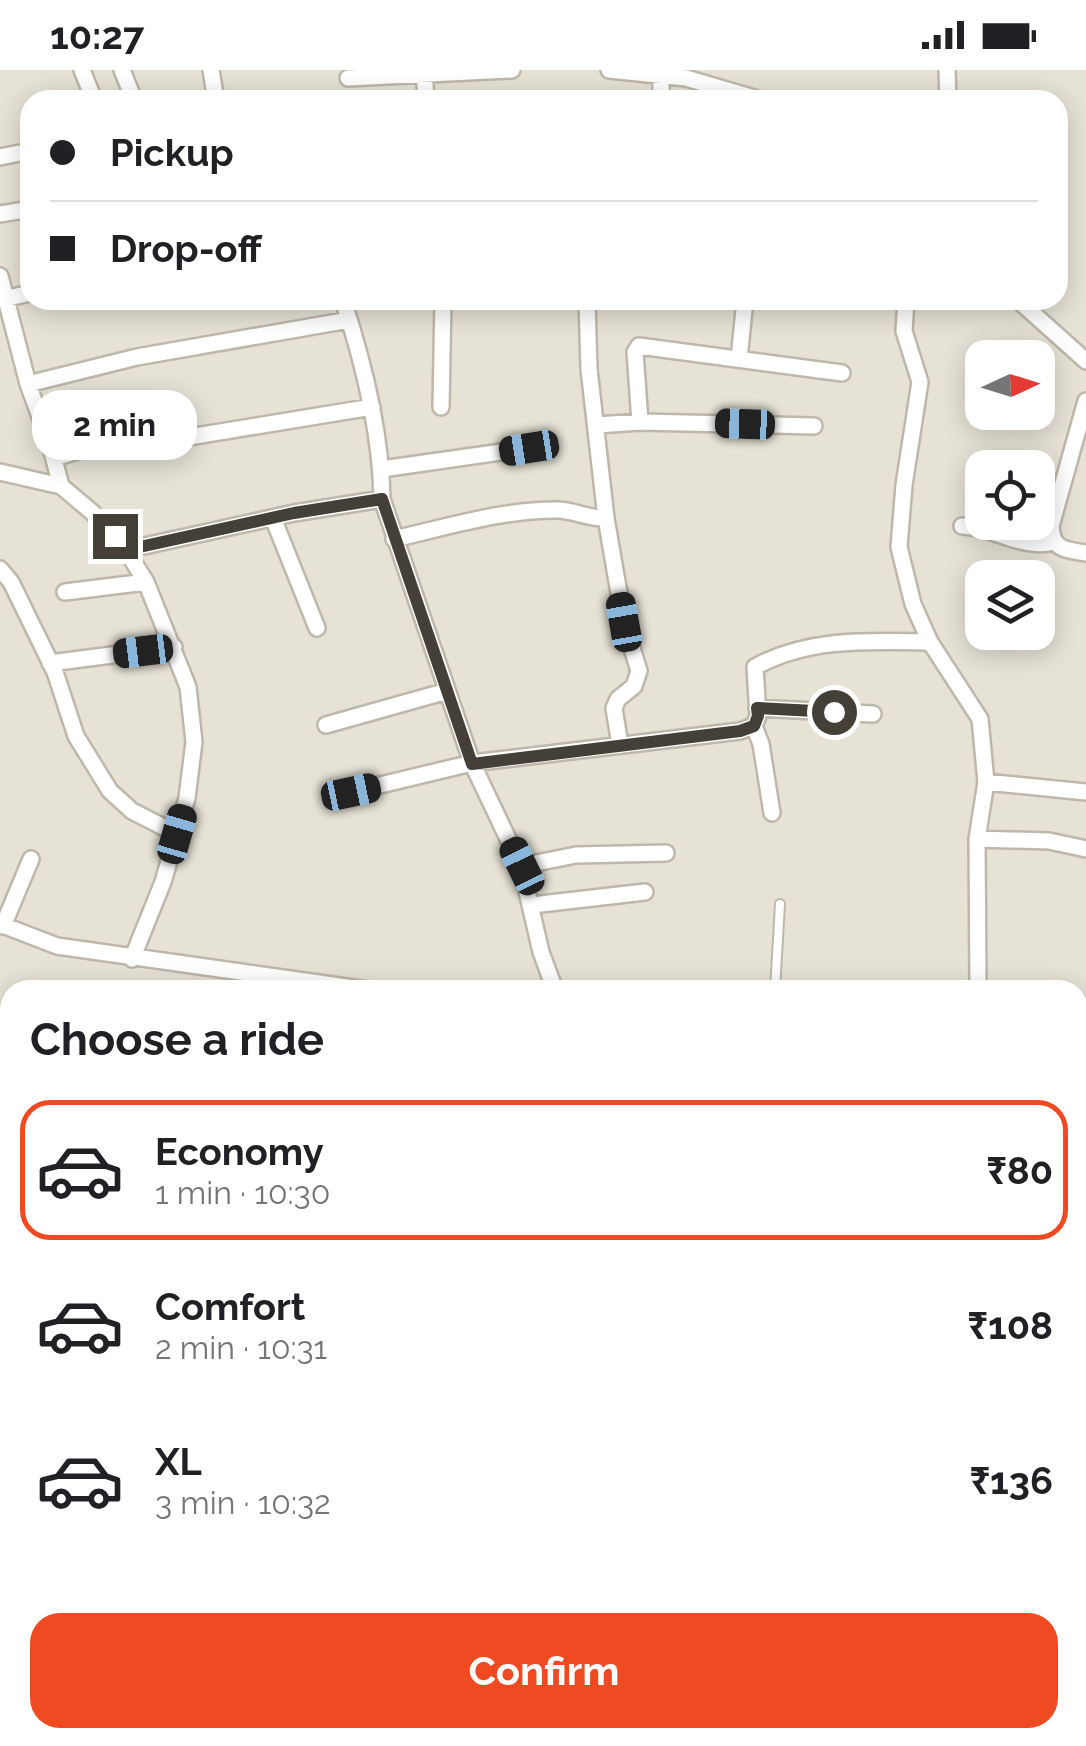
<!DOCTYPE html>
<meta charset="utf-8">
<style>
:root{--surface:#fff;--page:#f2f2f2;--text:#202124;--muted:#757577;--line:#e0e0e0;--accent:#ef4a22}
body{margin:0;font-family:Raleway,sans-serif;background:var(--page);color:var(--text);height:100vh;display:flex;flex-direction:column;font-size:38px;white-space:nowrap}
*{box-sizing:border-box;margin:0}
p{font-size:32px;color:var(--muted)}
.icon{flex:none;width:55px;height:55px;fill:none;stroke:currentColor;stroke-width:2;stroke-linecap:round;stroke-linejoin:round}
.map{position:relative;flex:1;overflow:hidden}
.details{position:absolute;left:0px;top:910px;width:1088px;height:768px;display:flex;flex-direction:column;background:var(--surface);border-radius:30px 30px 0 0;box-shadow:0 5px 25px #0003}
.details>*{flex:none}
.hud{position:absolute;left:20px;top:20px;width:1048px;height:220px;border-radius:30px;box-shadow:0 5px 25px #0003;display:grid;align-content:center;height:220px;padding:0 30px;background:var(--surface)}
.needle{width:65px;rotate:86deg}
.tools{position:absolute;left:965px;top:270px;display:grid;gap:20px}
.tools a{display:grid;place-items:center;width:90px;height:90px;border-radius:20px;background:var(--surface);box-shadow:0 5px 25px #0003;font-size:50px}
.end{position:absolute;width:45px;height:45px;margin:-22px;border:12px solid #454037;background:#fff;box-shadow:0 0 0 5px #fff}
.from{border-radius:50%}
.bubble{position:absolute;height:70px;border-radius:30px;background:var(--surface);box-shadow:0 5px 25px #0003;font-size:32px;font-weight:700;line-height:70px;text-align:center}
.car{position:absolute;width:30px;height:60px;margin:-30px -15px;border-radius:12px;box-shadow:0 0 8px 2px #0007;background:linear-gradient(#222 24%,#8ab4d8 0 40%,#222 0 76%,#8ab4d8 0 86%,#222 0)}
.hud b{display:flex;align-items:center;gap:35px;height:95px;font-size:38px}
.hud b+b{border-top:2px solid var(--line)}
.hud i{width:25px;height:25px;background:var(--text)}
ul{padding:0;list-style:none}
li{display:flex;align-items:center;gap:30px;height:140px;margin:0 20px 15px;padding:0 10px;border:5px solid transparent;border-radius:30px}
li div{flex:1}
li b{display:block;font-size:38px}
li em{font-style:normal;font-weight:700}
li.active{border-color:var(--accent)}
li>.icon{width:90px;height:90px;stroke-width:1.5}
h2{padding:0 30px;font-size:45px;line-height:120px}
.button{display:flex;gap:20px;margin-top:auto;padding:20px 30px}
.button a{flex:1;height:115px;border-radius:30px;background:var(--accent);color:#fff;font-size:40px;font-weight:700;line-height:115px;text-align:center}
.status{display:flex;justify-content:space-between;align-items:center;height:70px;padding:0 50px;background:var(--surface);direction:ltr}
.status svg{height:28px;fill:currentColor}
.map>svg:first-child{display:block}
.residential{fill:#e6e2d6;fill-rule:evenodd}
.education{fill:#ebe5d2}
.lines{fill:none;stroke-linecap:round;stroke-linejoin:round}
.service-casing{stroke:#beb8aa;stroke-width:12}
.minor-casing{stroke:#beb8aa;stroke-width:20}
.service{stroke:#fff;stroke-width:8}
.minor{stroke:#fff;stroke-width:15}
.route{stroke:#454037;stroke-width:12}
</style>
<div class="status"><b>10:27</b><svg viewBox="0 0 49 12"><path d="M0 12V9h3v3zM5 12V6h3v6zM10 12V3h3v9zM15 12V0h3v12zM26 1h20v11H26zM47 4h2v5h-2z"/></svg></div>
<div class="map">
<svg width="1086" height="1676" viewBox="0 0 1086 1676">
<rect width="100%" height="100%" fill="#f3f0e7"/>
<!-- residential -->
<path class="residential" d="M0,0h1086v1676h-1086zM30,30h1028v200h-1028zM982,288h56v54h-56zM982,398h56v54h-56zM982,508h56v54h-56zM10,920h1068v748h-1068z"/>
<!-- education -->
<path class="education" d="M0,1045l10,55v41l-10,35z"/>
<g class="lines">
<!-- service casing -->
<g class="service-casing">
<path id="service" d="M775,920l5,-86"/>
</g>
<!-- minor casing -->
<g class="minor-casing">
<path id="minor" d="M82,0l12,30
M122,0l12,30
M211,0l5,30
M424,0l2,30
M609,0l77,8 75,22
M947,0l1,30
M661,5v25
M348,8l164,-8
M0,87l30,-6
M0,144l30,-5
M0,206l28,108 22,60 11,42 32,27 33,37 20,32 42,105 6,55 -7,56 -24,84 -31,77
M4,229l26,-6
M343,230c21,64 38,132 39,199l90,264 49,103 20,86 14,38
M587,230l2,69 17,149 18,104 15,49 -5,15 -16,13 -4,9 6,37
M906,230l-2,31 16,51 -16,103 -5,62 14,57 17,38 50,77 6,63 -9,57 1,151
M1018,230l68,61
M739,289l6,-59
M28,314l109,-27 212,-37
M1086,331l-35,125c1,24 15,24 35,27
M441,337l2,-107
M640,352l-5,-70 4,-6 203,27
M597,355l43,-3 174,4
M54,388l107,-31 28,10 183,-30
M382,399l147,-21
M0,402l61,14
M273,448l44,110
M962,456c33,1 59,24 92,16
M394,469c53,-12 111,-30 165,-29 17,1 30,9 47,8
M126,480l168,-37 88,-14
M0,499l11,13 44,90 21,64 34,55 22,20 45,23
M65,522l81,-10
M50,593l124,-16
M757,638l116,6
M326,655l121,-34
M754,656l7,18 11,69
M986,712l100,10
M351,722l121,-29 268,-32 14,-5 4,-10 -3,-49c54,-30 116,-26 175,-25
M977,769l72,2 37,8
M521,796l55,-11 90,-2
M532,835l113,-13
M0,854l57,22 311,44
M3,856l28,-67
M0,977l10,39
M1078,990l8,1
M1078,1223l8,-10
M0,1237l10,-27
M0,1445h10
M0,1528h10
M0,1609h10
M204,1668v8
M610,1668l1,8
M1020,1668l9,2
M108,1676l1,-8
M284,1676v-8
M900,1676l1,-8"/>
</g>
<!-- service -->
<use href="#service" class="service"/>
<!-- minor -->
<use href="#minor" class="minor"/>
</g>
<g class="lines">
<!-- route -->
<path class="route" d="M115,466l11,14 168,-37 88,-14 90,265 268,-33 14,-5 4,-10 -1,-8 77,4"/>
</g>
</svg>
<div class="tools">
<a><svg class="needle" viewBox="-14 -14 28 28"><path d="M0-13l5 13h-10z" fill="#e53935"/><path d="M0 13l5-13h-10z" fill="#757577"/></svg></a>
<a><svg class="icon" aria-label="locate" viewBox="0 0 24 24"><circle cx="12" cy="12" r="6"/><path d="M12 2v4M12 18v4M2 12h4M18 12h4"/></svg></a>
<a><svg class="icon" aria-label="layers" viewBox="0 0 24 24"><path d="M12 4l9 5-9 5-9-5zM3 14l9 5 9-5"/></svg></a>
</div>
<i class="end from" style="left:834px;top:642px"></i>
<i class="end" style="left:115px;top:466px"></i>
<div class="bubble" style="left:32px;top:320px;width:165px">2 min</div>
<i class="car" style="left:745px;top:354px;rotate:272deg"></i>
<i class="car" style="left:529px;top:378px;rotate:261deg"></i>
<i class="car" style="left:624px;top:552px;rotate:350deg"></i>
<i class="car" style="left:143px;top:581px;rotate:263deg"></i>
<i class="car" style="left:351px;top:722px;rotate:78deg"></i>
<i class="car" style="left:177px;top:764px;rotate:16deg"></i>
<i class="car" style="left:522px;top:796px;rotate:334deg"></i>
<div class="hud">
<b><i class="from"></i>Pickup</b>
<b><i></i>Drop-off</b>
</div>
<section class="details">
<h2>Choose a ride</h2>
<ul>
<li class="active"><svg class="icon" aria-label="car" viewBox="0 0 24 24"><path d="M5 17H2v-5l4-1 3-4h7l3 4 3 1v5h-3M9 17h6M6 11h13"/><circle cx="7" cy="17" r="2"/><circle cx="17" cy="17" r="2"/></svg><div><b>Economy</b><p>1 min · 10:30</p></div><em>₹80</em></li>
<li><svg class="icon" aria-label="car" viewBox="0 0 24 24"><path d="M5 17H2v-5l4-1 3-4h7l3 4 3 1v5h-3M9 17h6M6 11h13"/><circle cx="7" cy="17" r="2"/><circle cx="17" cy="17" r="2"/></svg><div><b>Comfort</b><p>2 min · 10:31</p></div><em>₹108</em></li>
<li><svg class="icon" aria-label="car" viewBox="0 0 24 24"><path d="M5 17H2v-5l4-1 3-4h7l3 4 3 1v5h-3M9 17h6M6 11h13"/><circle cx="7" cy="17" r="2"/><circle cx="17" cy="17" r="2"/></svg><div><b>XL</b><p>3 min · 10:32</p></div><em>₹136</em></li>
</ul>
<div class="button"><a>Confirm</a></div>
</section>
</div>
